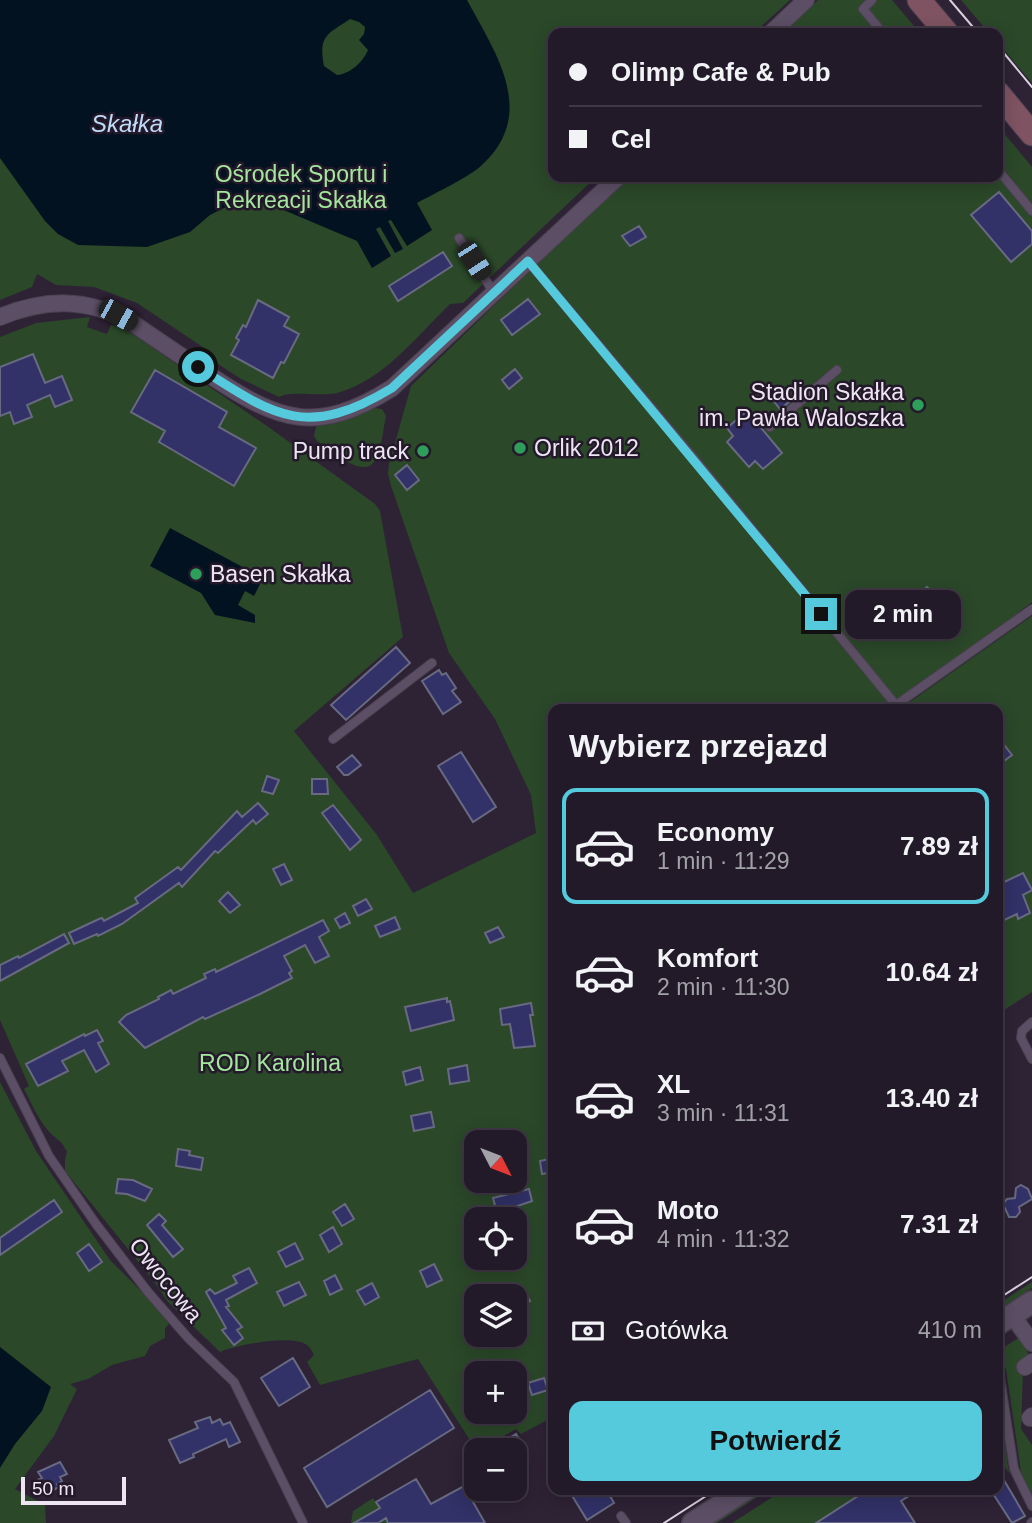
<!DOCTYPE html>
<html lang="pl">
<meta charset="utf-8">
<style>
:root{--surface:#221a28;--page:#2e2734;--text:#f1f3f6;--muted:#a2a1a8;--line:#3f3845;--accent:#54cadc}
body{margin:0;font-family:Arial,sans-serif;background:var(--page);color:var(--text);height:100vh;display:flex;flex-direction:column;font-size:26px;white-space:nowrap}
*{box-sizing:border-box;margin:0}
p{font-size:23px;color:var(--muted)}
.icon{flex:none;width:38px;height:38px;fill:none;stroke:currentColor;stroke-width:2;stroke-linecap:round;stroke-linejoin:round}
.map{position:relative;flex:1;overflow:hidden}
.details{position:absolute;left:548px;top:704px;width:455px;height:791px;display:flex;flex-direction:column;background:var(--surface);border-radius:14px;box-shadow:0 4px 18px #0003,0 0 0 2px var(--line)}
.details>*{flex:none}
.guide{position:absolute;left:548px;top:28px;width:455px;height:154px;border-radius:14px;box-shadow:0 4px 18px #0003,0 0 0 2px var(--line);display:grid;align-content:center;height:154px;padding:0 21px;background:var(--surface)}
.needle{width:46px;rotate:132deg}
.fabs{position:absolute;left:464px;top:1130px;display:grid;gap:14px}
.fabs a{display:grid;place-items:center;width:63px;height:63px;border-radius:14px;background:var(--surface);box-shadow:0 4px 18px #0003,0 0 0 2px var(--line);font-size:35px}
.scale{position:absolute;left:21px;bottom:18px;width:105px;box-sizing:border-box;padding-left:7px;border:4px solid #ede6f2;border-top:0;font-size:19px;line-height:24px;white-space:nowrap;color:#ede6f2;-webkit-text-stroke:5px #24182b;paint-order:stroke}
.end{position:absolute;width:32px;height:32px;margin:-16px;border:9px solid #54cadc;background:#111;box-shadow:0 0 0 4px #111}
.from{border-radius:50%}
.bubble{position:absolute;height:49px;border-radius:14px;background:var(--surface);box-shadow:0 4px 18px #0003,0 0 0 2px var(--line);font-size:23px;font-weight:800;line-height:49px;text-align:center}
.car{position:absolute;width:21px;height:42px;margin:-21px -10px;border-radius:9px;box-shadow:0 0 5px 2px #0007;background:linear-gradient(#222 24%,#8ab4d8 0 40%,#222 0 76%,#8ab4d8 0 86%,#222 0)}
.guide b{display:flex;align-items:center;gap:24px;height:66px;font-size:26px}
.guide b+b{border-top:2px solid var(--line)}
.guide i{width:18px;height:18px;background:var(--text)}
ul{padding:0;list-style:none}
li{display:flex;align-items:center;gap:21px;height:116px;margin:0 14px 10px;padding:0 7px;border:4px solid transparent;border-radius:14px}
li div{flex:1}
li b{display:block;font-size:26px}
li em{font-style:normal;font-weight:800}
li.current{border-color:var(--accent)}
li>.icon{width:63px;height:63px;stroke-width:1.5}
h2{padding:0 21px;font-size:32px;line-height:84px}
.pay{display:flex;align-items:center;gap:18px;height:77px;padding:0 21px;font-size:26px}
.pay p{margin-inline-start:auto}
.button{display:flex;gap:14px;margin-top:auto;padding:14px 21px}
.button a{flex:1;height:80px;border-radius:14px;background:var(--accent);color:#111;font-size:28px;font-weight:800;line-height:80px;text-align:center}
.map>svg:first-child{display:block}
.green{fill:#2b4829;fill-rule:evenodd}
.water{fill:#031220;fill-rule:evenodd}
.building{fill:#323168;stroke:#686a82;stroke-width:2}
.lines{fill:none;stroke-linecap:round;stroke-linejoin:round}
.service-casing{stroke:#4a404f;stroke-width:10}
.minor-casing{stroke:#4a404f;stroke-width:18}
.tertiary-casing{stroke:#4a404f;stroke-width:24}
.secondary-casing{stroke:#4a404f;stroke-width:25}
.service{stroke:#5c4f65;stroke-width:8}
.minor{stroke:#5c4f65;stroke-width:16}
.tertiary{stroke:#5c4f65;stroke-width:21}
.secondary{stroke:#7f5361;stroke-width:23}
.tram{stroke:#d8d1de;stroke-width:2}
.route{stroke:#54cadc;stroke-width:9}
.leisure-dot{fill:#2e9e5b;stroke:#24182b;stroke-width:2.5}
.labels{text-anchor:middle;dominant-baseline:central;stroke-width:5;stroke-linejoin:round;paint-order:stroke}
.park-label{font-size:23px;fill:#a2e79c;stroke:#24182b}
.poi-label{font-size:23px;fill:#ede6f2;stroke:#24182b;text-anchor:end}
.street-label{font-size:23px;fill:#ede6f2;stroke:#24182b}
.water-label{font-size:24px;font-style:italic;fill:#bedcf7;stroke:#24182b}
</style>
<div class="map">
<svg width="1032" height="1523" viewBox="0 0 1032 1523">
<rect width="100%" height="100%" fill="#2e2235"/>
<!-- green -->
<path class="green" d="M0,0h790l-36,33h-201v144h43l-133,126 -13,1c-33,32 -67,77 -113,89 -18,4 -46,-3 -58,4l-38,-18 -32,-21 -2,-8 -70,-47 -43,-16 -38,-2 -19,-11 -5,13 -32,13z
M818,0h74l28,33h-137z
M961,0h71v83l-34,-40v-10h-9z
M998,126l34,41v435l-140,107h-339v708l-32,17 -5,-5 -39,22 -59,-92 -98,26 -13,-23 7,-7c-2,-3 -3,-7 -6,-9 -13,-13 -72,-1 -88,6l-52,-50 -15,-22 -88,-109v-11l2,-8c-7,-15 -12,-12 -21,-24 -9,-11 -15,-26 -22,-39l5,-3 -29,-66v-683l36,-14 54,-6 -3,10 20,7 4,-9 11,2 145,99 108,78 5,7 23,126 -109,94 83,104 36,58 123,-60 -5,-38 -36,-76 -46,-66 -58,-167 -3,-12 1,-10 22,-78 216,-209h371zM476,1143h38v38h-38zM476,1220h38v38h-38zM476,1297h38v38h-38zM476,1374h38v38h-38z
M375,408l7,1 4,7c-3,13 -4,32 -11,44 -11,21 -46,-11 -58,-19l-3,-5 2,-9 2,-3 27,-4z
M1032,616v376l-34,22v-305h-98z
M0,1082l36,69 74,109 37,37 22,27 -4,4v10l-15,8 -5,10 -33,9 -24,14 -18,5 7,5 -23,47 -39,53 30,16 1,18h-46z
M1032,1282v6l-34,22v-6z
M1020,1337l8,16 -5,19 -2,57 11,16v53l-11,-26 -15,-103 -8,-18z
M998,1388l11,85 -11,-14z
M760,1489h10l-53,34h-10z
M785,1489h84l-53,34h-84z
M373,1498l15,25h-37l2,-12z"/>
<!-- water -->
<path class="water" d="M0,0h467c29,54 71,113 15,165 -14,13 -47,28 -65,38l15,27 -25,16 -16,-26 -3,1 15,28 -8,4 -15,-26 -4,2 15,27 -19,12 -15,-27 -90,-38h-25l-14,3 -18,9 -20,17 -43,15 -69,-2 -20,-11 -13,-13 -45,-63zM350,19l9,3 6,5 -1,7 -5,6 9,10c-5,12 -18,24 -31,25l-13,-9c-6,-31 4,-32 26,-47z
M170,528l93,50 -9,18 -9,-5 -7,14 17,10v8l-40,-8 -14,-22 -51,-27z
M0,1347l51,40 -9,24 -27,33 -15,24z"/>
<!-- building -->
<path class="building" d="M999,192l33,39v13l-21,18 -40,-47z
M639,226l7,11 -16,9 -8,-10z
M443,252l9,14 -54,35 -9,-15z
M528,299l12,15 -28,21 -11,-15z
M258,300l31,17 -5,9 15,8 -15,29 -3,-1 -8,16 -42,-23 8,-15 -3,-2 7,-13 3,2z
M33,354l12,29 17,-7 10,24 -17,7 -5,-12 -23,10 5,12 -18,7 -4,-12 -10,4v-49z
M515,369l7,9 -13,11 -7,-9z
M155,370l72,42 -8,15 37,21 -22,38 -75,-44 6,-11 -34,-19z
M766,391l14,1 9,10 -9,7z
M747,411l35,42 -19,16 -8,-8 -6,6 -22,-25 6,-6 -6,-8z
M407,465l12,15 -12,10 -12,-15z
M927,587l11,11 -14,13 -10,-11z
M396,647l14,16 -64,57 -15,-15z
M439,670l3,5 4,-2 10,15 -4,3 9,11 -18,12 -21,-33z
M998,737l14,18 -8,6 -6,-8z
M461,752l35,55 -23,15 -35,-56z
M352,755l9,10 -13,10h-4l-7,-8z
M267,776l12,4 -6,14 -11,-3z
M312,779h15l1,15h-16z
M258,803l10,11 -12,10 -3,-4 -35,33 -3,-2 -33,36 -3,-4 -57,41 -24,12 -1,-2 -23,10 -5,-11 30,-14 3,-1 2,3 34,-18 -3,-5 43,-31 3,3 56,-59 5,6z
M333,805l28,35 -11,10 -28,-37z
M284,864l8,16 -11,5 -8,-16z
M1023,873l9,17 -9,5 7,18 -12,6 -1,-5 -19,9v-38z
M228,892l12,13 -10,8 -11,-12z
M366,899l6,10 -14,7 -5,-10z
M345,913l5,10 -10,5 -5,-9z
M395,917l5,12 -20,8 -5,-11z
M323,920l6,11 -10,6 10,19 -14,7 -10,-18 -21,11 8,15 -3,2 3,5 -32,16 -55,25 -2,-2 -58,31 -26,-26 7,-7 33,-16 -1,-2 13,-7 2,4 33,-16 -2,-4 11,-5 1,3z
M498,927l6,10 -14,6 -5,-10z
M64,934l5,9 -69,38v-16l18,-9 1,2z
M447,998v4l3,-1 4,19 -43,11 -6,-24z
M531,1003l2,12h-3l5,31 -21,2 -4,-24 -8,1 -2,-16z
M97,1030l6,11 -5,2 11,21 -13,8 -12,-22 -22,11 6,10 -30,15 -12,-22 58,-30 1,2z
M467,1065l2,16 -19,3 -2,-15z
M420,1067l3,13 -17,5 -3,-13z
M431,1112l3,15 -20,4 -3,-15z
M178,1149l12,2 -1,4 14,3 -2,12 -25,-4z
M553,1158v14l-11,2 -2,-13z
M118,1179l15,1 19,9 -7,12 -18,-7 -11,-1z
M1021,1185l7,4 4,10 -13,8 1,5 -4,5h-7l-6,-13 4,-5 8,-1 1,-10z
M529,1189l3,12 -35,12 -4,-15z
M54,1200l8,12 -62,43v-17z
M345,1204l9,15 -12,7 -9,-14z
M159,1214l7,7 -4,4 21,24 -10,8 -26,-32z
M333,1227l9,17 -13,8 -9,-17z
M295,1243l8,16 -17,8 -8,-15z
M89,1244l13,18 -13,9 -12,-18z
M434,1264l8,16 -15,7 -7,-16z
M249,1268l8,15 -31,17 3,6 -3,1 16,20 -5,3 6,8 -9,7 -12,-15 4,-2 -20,-36 4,-3 5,5 22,-11 -4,-7z
M335,1275l7,14 -12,6 -6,-14z
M299,1282l7,13 -22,11 -7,-14z
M372,1283l7,14 -14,8 -8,-14z
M525,1292l5,9 -16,7v-11z
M293,1358l17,29 -31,19 -18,-28z
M544,1378l4,12 -16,5 -4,-12z
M430,1390l24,38 -127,79 -23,-39z
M210,1417l2,6 8,-4 3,6 7,-3 10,20 -11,5 -3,-8 -33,15 1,3 -14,6 -11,-23 29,-12 -3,-6z
M516,1434l10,17h-37l22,-14z
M60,1462l7,12 -7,3 2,4 -5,3 2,3 -13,7 -8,-14 4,-2 -4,-6z
M998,1470l27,46 -13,7 -22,-34h8z
M416,1479l15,25 33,-18 21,37h-97l-2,-5 -8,5h-24l26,-15 -4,-6z
M568,1489h38l8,14 -27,17z
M869,1489h51l-19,12 14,22h-99z"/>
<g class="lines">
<!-- service casing -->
<g class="service-casing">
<path id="service" d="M872,0l-9,9 20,24
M998,170l34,41
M459,238l35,55
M528,261l169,201 199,243 136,-96
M770,427l67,-57
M333,739l99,-76
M1032,1022l-10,9 -1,7 11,21
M0,1058l49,98 47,68 52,68 41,47 45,43 69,141
M998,1365l16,104 18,37
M621,1516l5,7
M1031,1523l1,-1"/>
</g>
<!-- minor casing -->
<g class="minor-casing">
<path id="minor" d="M771,33l35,-33
M0,317c46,-19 87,-19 131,5 26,18 53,36 80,54 69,46 106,59 181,12l226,-211
M1012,1315l20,28
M1025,1367l7,-5
M1030,1418l2,-2"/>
</g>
<!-- tertiary casing -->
<g class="tertiary-casing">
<path id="tertiary" d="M998,1324l34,-22
M693,1523l53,-34"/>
</g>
<!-- secondary casing -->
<g class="secondary-casing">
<path id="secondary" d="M919,0l28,33
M998,93l34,41"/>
</g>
<!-- service -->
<use href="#service" class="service"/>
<!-- minor -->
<use href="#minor" class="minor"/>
<!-- tertiary -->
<use href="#tertiary" class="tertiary"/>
<!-- secondary -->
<use href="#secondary" class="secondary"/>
<!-- tram -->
<path class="tram" d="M950,0l28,33
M998,46l34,41
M998,1299l34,-22
M664,1523l53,-34"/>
</g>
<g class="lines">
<!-- route -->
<path class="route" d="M198,367c76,49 108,73 194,21l136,-127 293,353"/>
</g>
<!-- markers -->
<g class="leisure-dot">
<circle cx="918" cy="405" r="7"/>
<circle cx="520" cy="448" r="7"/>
<circle cx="423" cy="451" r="7"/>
<circle cx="196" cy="574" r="7"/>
</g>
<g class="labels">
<!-- park labels -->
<g class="park-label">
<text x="301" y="174">Ośrodek Sportu i<tspan x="301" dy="26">Rekreacji Skałka</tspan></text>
<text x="270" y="1063">ROD Karolina</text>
</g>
<!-- poi labels -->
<g class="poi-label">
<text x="904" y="392">Stadion Skałka<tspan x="904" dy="26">im. Pawła Waloszka</tspan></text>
<text x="534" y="448" text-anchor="start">Orlik 2012</text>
<text x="409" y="451">Pump track</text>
<text x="210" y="574" text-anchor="start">Basen Skałka</text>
</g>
<!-- street labels -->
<g class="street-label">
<text transform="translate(166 1280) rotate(51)">Owocowa</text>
</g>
<!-- water labels -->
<g class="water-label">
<text x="127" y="123">Skałka</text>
</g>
</g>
</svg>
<div class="fabs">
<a><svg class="needle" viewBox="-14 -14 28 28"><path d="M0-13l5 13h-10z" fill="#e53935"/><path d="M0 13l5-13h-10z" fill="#a2a1a8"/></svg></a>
<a><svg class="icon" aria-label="locate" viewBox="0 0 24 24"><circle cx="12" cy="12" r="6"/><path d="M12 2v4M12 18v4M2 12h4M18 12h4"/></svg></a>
<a><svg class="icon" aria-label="layers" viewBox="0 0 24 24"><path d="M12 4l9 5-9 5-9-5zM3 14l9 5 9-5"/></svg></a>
<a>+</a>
<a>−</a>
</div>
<div class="scale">50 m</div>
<i class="end from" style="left:198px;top:367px"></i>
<i class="end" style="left:821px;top:614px"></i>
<div class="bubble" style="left:845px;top:590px;width:116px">2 min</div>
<i class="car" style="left:474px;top:261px;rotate:147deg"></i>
<i class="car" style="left:118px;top:315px;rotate:119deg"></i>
<div class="guide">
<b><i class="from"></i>Olimp Cafe &amp; Pub</b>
<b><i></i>Cel</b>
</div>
<section class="details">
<h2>Wybierz przejazd</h2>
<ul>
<li class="current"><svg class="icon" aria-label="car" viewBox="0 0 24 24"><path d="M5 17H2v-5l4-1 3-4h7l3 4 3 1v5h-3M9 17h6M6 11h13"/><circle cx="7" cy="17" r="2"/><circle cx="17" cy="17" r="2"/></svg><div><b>Economy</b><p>1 min · 11:29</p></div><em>7.89 zł</em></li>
<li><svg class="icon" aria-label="car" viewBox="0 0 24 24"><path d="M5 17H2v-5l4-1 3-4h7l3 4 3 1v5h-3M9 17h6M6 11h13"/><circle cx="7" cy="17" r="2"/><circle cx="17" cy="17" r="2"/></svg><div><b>Komfort</b><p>2 min · 11:30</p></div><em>10.64 zł</em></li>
<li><svg class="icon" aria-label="car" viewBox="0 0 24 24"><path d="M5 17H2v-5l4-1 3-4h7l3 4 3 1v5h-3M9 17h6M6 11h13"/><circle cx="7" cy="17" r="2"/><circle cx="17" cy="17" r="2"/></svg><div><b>XL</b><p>3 min · 11:31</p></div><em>13.40 zł</em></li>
<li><svg class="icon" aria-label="car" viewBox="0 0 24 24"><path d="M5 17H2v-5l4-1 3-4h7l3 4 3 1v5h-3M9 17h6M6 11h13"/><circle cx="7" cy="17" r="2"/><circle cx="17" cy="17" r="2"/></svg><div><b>Moto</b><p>4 min · 11:32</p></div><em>7.31 zł</em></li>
</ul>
<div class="pay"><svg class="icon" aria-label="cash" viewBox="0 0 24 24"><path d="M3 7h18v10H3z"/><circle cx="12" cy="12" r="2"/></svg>Gotówka<p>410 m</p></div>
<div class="button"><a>Potwierdź</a></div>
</section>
</div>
